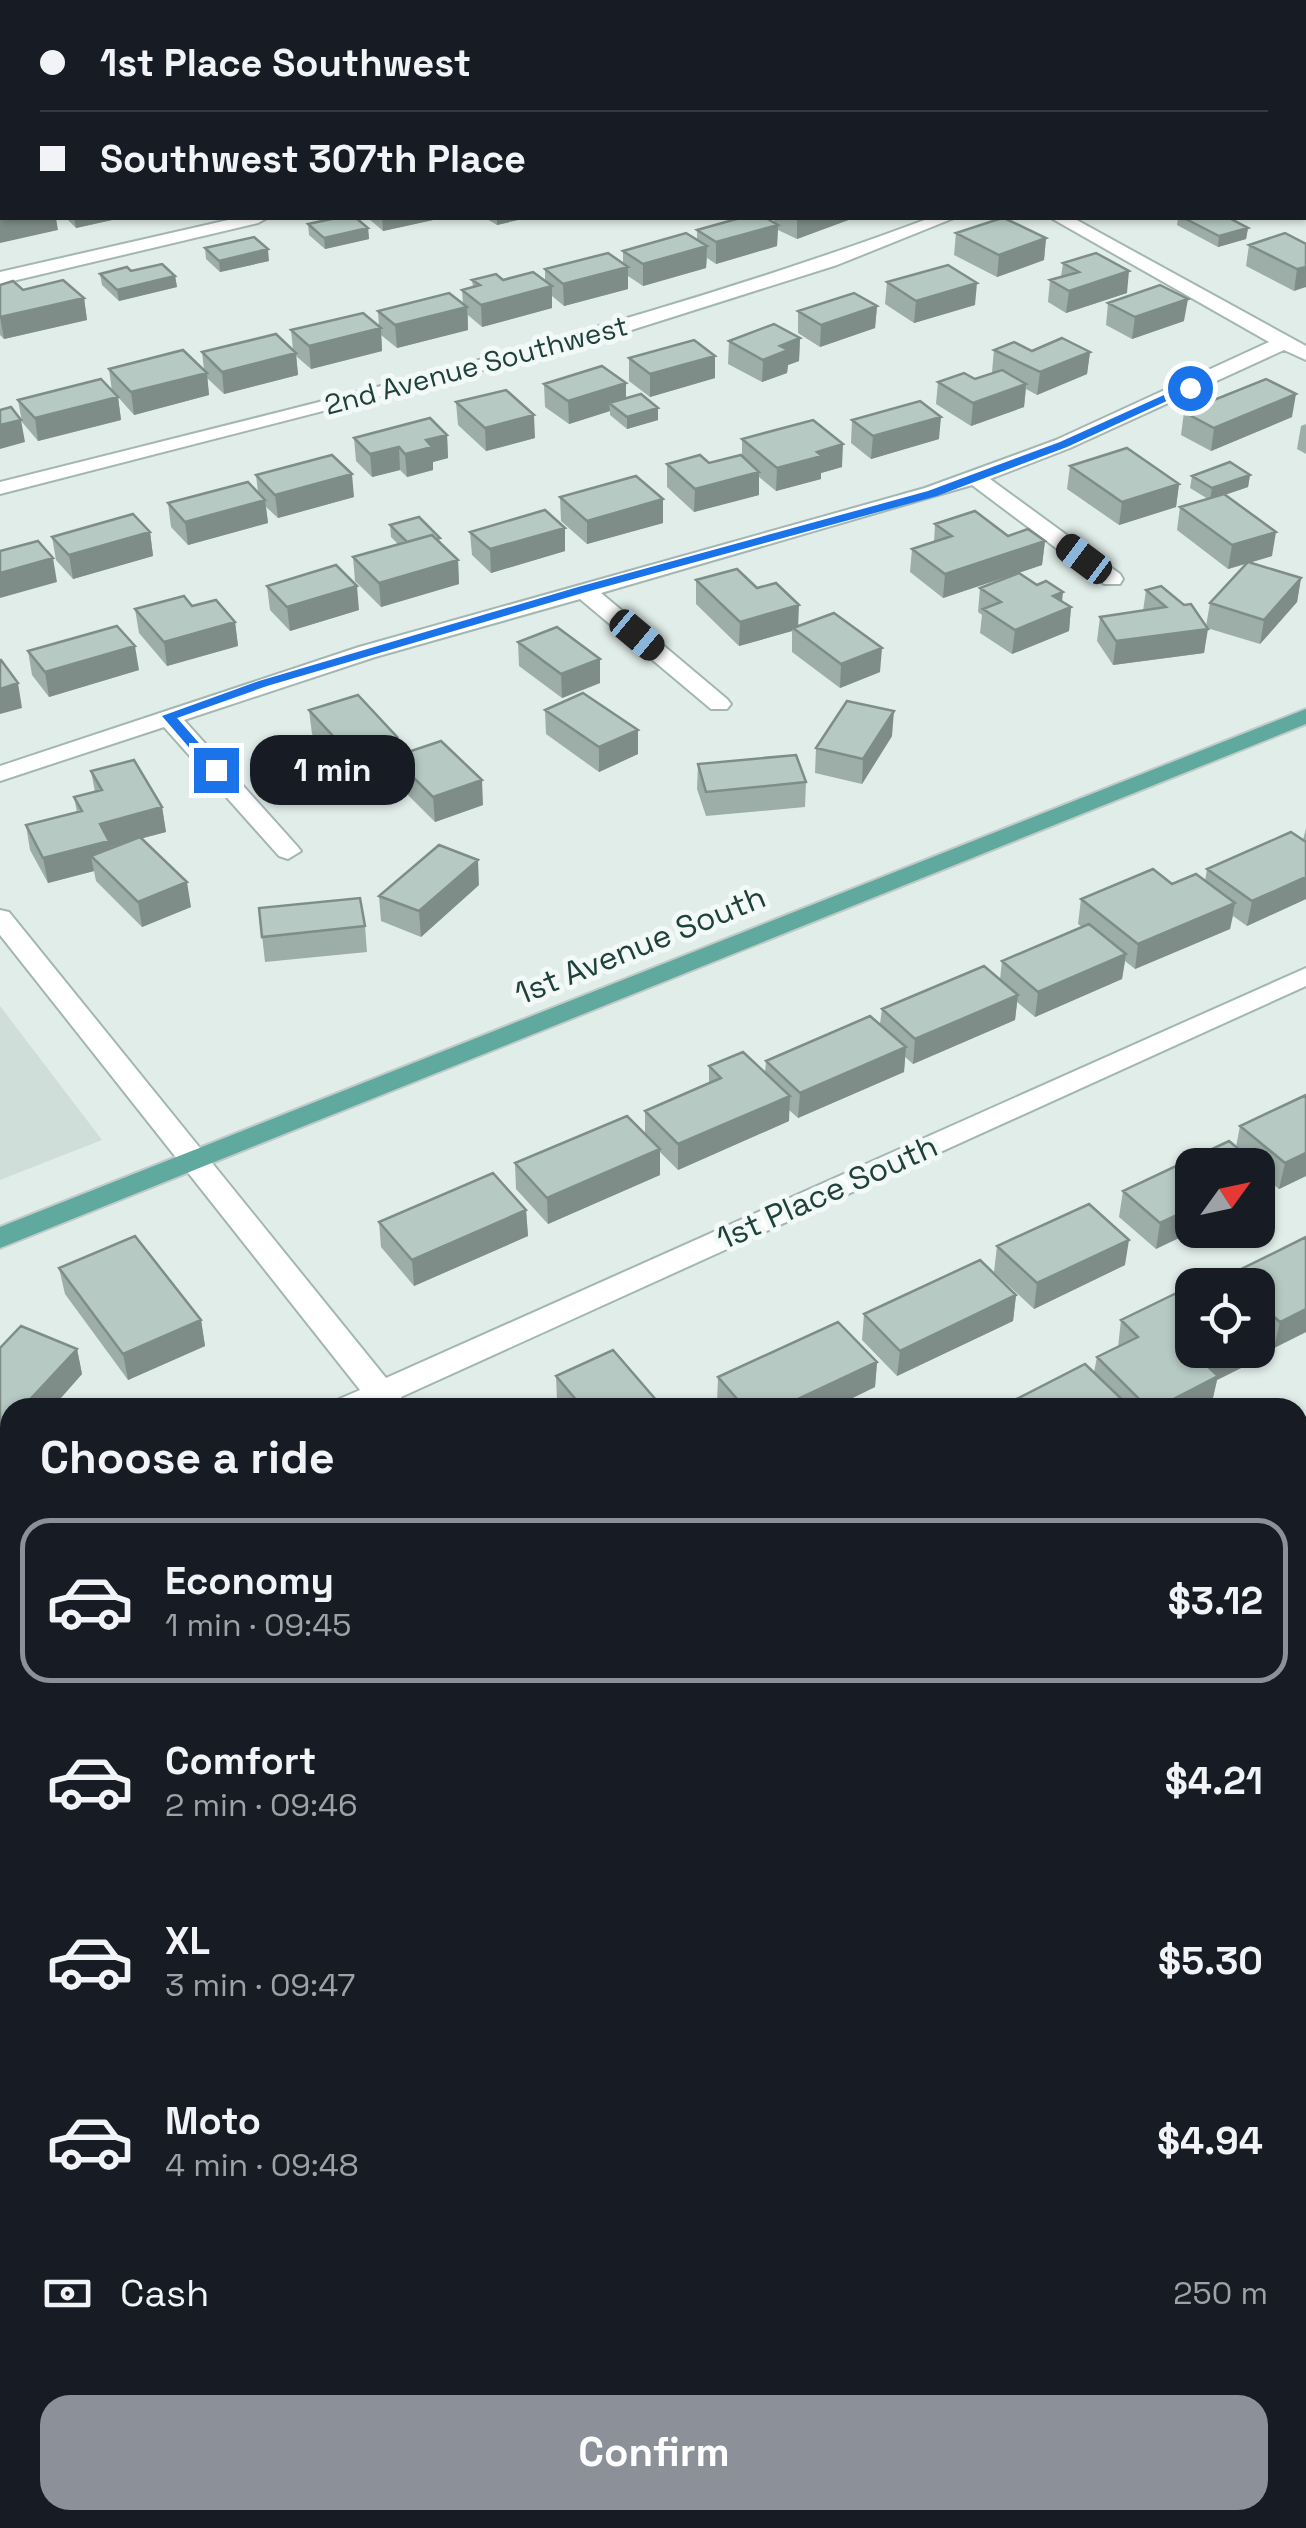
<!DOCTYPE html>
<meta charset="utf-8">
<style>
:root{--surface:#171b24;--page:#20242c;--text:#f1f3f6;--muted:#9ea1a6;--line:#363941;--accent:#8c9099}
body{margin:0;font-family:"Space Grotesk",sans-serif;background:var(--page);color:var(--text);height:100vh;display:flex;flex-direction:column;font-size:38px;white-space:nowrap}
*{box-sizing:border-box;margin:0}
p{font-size:32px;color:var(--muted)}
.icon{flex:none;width:55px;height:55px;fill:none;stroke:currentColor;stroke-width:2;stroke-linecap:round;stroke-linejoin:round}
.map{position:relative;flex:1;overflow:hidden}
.sheet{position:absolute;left:0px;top:1398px;width:1308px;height:1132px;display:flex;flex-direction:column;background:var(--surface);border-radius:30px 30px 0 0;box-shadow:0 2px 8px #0004}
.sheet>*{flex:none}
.guide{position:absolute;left:0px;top:0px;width:1308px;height:220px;box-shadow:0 2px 8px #0004;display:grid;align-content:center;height:220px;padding:0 40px;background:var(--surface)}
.needle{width:65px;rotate:57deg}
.controls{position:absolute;left:1175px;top:1148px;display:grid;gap:20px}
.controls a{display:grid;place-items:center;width:100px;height:100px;border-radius:20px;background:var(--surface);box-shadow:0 2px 8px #0004;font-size:50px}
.end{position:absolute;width:45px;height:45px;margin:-22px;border:12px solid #1a73e8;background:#fff;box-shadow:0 0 0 5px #fff}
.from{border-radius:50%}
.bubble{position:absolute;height:70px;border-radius:30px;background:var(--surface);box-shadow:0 2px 8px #0004;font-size:32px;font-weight:700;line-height:70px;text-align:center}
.car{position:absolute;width:30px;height:60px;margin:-30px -15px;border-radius:12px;box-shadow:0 0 8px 2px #0007;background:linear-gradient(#222 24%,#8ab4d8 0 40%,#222 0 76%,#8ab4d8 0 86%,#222 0)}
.guide b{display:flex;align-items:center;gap:35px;height:95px;font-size:38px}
.guide b+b{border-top:2px solid var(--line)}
.guide i{width:25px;height:25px;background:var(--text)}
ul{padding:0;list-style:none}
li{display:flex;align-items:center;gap:30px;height:165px;margin:0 20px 15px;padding:0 20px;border:5px solid transparent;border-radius:30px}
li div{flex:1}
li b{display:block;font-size:38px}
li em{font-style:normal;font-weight:700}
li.on{border-color:var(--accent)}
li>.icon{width:90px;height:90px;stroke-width:1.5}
h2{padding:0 40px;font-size:45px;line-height:120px}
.pay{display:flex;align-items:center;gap:25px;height:110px;padding:0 40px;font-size:38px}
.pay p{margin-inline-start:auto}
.primary-button{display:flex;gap:20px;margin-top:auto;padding:20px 40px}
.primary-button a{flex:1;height:115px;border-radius:30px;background:var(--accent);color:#fff;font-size:40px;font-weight:700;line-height:115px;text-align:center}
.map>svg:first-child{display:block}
.built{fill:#cfded9}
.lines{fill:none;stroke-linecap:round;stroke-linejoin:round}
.minor-casing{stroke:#a3b6b2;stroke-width:4}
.major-casing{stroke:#c0cac8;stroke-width:4}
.minor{fill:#fff;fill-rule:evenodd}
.major{fill:#60a99f;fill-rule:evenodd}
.wall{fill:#9dada8}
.shaded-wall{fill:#7f8d88}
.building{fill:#b6c9c3;stroke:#7f8d88;stroke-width:2.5}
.route{fill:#1a73e8}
.labels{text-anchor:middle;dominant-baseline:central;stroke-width:10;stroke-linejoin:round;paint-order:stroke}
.far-street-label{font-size:28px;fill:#1f413c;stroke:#f2f9f7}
.street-label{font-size:32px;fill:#1f413c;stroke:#f2f9f7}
</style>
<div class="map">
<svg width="1306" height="2528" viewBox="0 0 1306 2528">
<rect width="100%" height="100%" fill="#e1ede9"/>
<!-- built -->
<path class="built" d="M0,1006l102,134 -102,40z"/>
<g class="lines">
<!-- minor casing -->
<g class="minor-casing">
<path id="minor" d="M669,0h19l1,2h-18z
M1090,0h20l1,2h-19z
M1305,97h1v10h-1z
M237,218h30l-9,5 -258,61v-12z
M930,218h24l-117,47 -234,74 -603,155v-12c313,-79 627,-151 930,-264z
M1051,218h22l233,128v14l-22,-10 -214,98 -80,31 130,95 3,5 -3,5h-16l-132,-99 -371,108 126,106 4,5 -4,5h-16l-131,-110 -205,58 -191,63 113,126 4,5 -13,8 -9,-3 -115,-129 -164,54v-15l359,-119 566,-159 131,-48 213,-98z
M0,910l9,2 377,466 920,-410v18l-905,411 7,11h-76l5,-8 23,-10 -360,-455z
M1306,1545v28l-8,3v-28z
M10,2267v42l-10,4v-42z
M1223,2520h51l-3,8h-51z"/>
</g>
<!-- major casing -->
<g class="major-casing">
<path id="major" d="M1306,709v15l-1306,524v-21z"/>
</g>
<!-- minor -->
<use href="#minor" class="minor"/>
<!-- major -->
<use href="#major" class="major"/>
</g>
<!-- wall -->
<path class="wall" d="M575,0h44v2h36h-75z
M994,0h79l5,2h-83z
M1171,0h107l5,2h-106z
M2,37v23l-2,-5v-17z
M66,218h55l-45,10z
M368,218h74l-59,13z
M485,218h37v1l-25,6z
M774,218h77v1l-54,20 -19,-9 -1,16 -61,18 -9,-6 -1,10 -63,18 -15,-10v13l-64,17 -12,-10v12l-70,19 -14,-12v15l-71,18 -16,-13 1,16 -71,18 -15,-13 2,19 -74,19 -17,-16 2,17 -75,20 -16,-18 3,23 -83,21 -16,-19 -4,-22 94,-9 -3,-22 95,1 -2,-18 91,-2 -2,-20 88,-3 -1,-16 85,-7 -1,-14 11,-3 -1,-7 73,1v-12l78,-5v-13l74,-11v-10l77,-8z
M1178,218h51l19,10 -2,11 -28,8 -41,-22z
M308,224l60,4 1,11 -44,10 -16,-14z
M956,233l90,5 -2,22 -47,17 -43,-22z
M1306,244l-12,47 -48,-25 3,-21z
M205,248l64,13 -49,11 -14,-13z
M1063,263l64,30 -61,20 -18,-11 2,-22 11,-3z
M131,271l44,5 2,11 -58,14 -17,-16 -2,-11z
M887,282l88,23 -61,18 -29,-19z
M0,285l23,5 61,8 3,22 -83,19 -4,-4z
M1108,303l76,18 -52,18 -26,-14z
M877,306l-2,22 -55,19 -22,-14v-22z
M800,338l-1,23 -11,4 -1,8 -25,9 -34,-18 1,-23z
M994,350l96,2 -3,22 -50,21 -11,-6 -2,18 -53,19 -35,-22 2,-22 37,-3 19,-6 -2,-1z
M715,356v22l-65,19 -21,-16v-23z
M544,384l82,15 32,9v12l-31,9 -17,-14v-4l-41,13 -24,-17z
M456,402l79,36 -49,13 -28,-26z
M1184,412l108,5 -81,34 -30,-16z
M852,420l87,19 -68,20 -20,-16z
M1306,424v30l-9,-5 4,-23z
M447,435l1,23 -15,4v8l-26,7 -7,-7 -28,7 -16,-16 -2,-23z
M742,439l100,28 -21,6v6l-45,12 -17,-14v18l-65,17 -27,-25v-23l42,-1 33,-7z
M1070,466l109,18 -3,23 -57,18 -52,-36z
M256,475l98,22 -76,21 -12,-11 2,16 -80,22 -17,-18 -3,-24 90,-11z
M1250,475l-2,12 -24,8 48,61 -23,7 52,15 -4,24 -37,42 -53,-16 -3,25 -91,12 -16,-24 3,-24 43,-6 3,-21 60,36 4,-23 38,-40 -20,6 -51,-39 3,-23 28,-8 -18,-11 2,-12z
M560,497l103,2v24l-76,21 -26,-23z
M935,524l110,17 -3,24 -99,33 -33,-26 2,-23 22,-7z
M390,525l50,18 18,17 1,24 -78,23 -26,-26 -2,-24 45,-13 -7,-7z
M150,532l3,24 -80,23 -17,-19 -4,-23z
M470,532l95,19 -74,22 -19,-18z
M696,580l102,45 82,47 -40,16 -48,-36v-21l-53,15 -43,-42z
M267,586l92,24 -69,21 -20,-21z
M980,588l82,13 9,6 -2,24 -57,23 -32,-21 2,-18 -4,-3z
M192,606l43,16 3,24 -71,20 -28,-33 -4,-24z
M518,642l82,41 -38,15 -43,-32z
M28,651l111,19 -90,27 -17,-22z
M309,710l90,45 84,50 -48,17 -40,-40 -2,-19 -42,14 -39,-43z
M545,710l93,20v24l-39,18 -53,-38z
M892,736l-30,48 -47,-11 1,-25z
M698,764l108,18 -1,25 -99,9 -9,-27z
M91,771l71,36 4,25 -24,6 49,69 -49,20 -46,-46 -2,-10 -46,12 -18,-33 -4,-25 51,-13 -3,-15 21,-5z
M1306,828v71l-59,27 -14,-10 -3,13 -95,40 -10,-8 -3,18 -87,38 -18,-15 -2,18 -102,44 -8,-7 -1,15 -106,46 -9,-8v11l-111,49 -18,-18v23l-112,49 -32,-35 -1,-26 130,-29v-23l64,-27v-18l56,7 1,-12 114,-37 2,-15 118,-29 2,-19 80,-34 -4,-3 3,-25 91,-15 33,-3 2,-12 96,-29z
M479,885l-58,52 -40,-16 -2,-25z
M259,908l106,18 2,26 -102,10z
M1306,1095v81l-27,13 -13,-11 -4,20 -4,3v-23l-102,71 -37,-32 4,-26 113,-44 4,-21z
M526,1210l2,26 -114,50 -33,-39 -2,-25z
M1306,1237v95l-32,16 -16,-15v-48h-32l1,-9z
M997,1246l128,19 -91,44 -40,-37z
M59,1268l142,52 4,26 -77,34 -63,-86z
M1016,1295l-3,26 -116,55 -35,-36 2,-26z
M1121,1320l122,47 -26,13 -5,22 -10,6h-203l95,-36 3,-15 21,-10z
M0,1348l77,1 5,25 -30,34h-42v152l-10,-13z
M877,1362l-2,25 -43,21h-111l-4,-5 1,-26z
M556,1376l107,32h-101l-5,-7z
M1306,1657v100l-8,-9v-86z
M10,1963v146l-9,-16h-1v-124z
M1306,2220v113l-8,-10v-97z
M660,2520h166l-4,8h-166z"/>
<!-- shaded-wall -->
<path class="shaded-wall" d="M264,0h43v2h-54z
M319,0h34l-10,2h-23z
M593,0h26v2h-25z
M906,0h20l-20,2z
M1008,0h18v2h-18z
M1207,0h48l-48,2z
M0,129h2v21l-2,1z
M14,218h42l2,12 -58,13v-22z
M74,218h47l-45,10z
M382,218h60l-59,13z
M497,218h25v1l-25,6z
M797,218h54v1l-54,20z
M778,225l-1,21 -61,18v-22z
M368,228l1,11 -44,10 -1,-11z
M1248,228l-2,11 -28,8 1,-11z
M1046,238l-2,22 -47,17 2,-22z
M707,246l-1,22 -63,18v-22z
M268,249l1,12 -49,11 -1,-11z
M628,267v22l-64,17 -1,-22z
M1306,267v20l-12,4 3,-22z
M1129,271l-2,22 -61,20 3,-22z
M175,276l2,11 -58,14 -2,-11z
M977,283l-2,22 -61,18 2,-22z
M552,286v22l-70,19 -1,-22z
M84,298l3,22 -83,19 -4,-22z
M1188,299l-4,22 -52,18 3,-22z
M877,306l-2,22 -55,19 1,-22z
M467,307l1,23 -71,18 -2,-23z
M381,328l1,23 -71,18 -2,-23z
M800,338l-1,23 -11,4 -1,8 -25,9 1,-22 17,-14z
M1090,352l-3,22 -50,21 3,-23z
M296,353l2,22 -74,19 -2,-22z
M715,356v22l-65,19v-23z
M207,373l2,22 -75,20 -3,-23z
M626,383v22l-17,-2 1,8 -41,13 -1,-23z
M1026,384l-2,23 -53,19 2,-23z
M1296,394l-4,23 -81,34 3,-23z
M118,397l3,23 -83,21 -3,-23z
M658,408v12l-31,9v-12z
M534,415l1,23 -49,13 -1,-23z
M941,417l-2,22 -68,20 2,-23z
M21,420l4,22 -25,7v-24z
M447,435l1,23 -15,4v8l-26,7 -2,-23 21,-14z
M843,444l-1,23 -21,6v6l-45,12 1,-23 40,-16z
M399,447l1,23 -28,7 -2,-23z
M759,472v23l-65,17 1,-23z
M352,474l2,23 -76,21 -3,-23z
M1250,475l-2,12 -38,13 2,-12z
M1179,484l-3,23 -57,18 3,-23z
M663,499v24l-76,21v-23z
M265,500l3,23 -80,22 -3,-23z
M565,528v23l-74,22 -1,-24z
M150,532l3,24 -80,23 -4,-24z
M1276,532l-4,24 -44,13 4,-24z
M1045,541l-3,24 -99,33 2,-24z
M53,558l4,24 -57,16v-25z
M458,560l1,24 -78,23 -2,-24z
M1301,578l-4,24 -37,42 4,-24z
M357,586l2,24 -69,21 -3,-24z
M1063,592l-2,20 10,-5 -2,24 -57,23 3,-24 38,-34z
M799,605l-1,24 -5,-1 -1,3 -53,15 1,-24z
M235,622l3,24 -71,20 -3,-24z
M1208,629l-4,24 -91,12 3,-24z
M135,646l4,24 -90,27 -4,-25z
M882,648l-2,24 -40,16 1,-24z
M600,659v24l-38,15 -1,-24z
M18,683l4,25 -22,6v-25z
M894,711l-2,25 -30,48 1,-25z
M638,730v24l-39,18v-25z
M397,737l2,24 -6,-4v6l-42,14 -3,-25z
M482,780l1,25 -48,17 -2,-25z
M162,807l4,25 -56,15 4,19 -23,-10 3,15 -46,12 -5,-25 57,-34z
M478,860l1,25 -58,52 -2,-26z
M1306,877v22l-59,27 5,-25z
M187,882l4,25 -49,20 -4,-25z
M1235,903l-5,26 -95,40 3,-25z
M1126,954l-4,25 -87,38 3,-25z
M1018,995l-3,25 -102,44 2,-25z
M906,1047l-2,25 -106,46 2,-25z
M790,1096l-1,25 -111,49v-26z
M660,1149v26l-112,49 -1,-26z
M1306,1153v23l-27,13 6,-26z
M1267,1173l-5,25 -4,3v-23z
M1192,1208v22h4l-40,19 4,-26z
M526,1210l2,26 -114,50 -2,-26z
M1129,1240l-4,25 -91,44 3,-26z
M1016,1295l-3,26 -116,55 3,-25z
M1306,1309v23l-32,16 6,-26z
M201,1320l4,26 -77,34 -5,-26z
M77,1349l5,25 -30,34h-30z
M1230,1350h16l-3,17 -26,13 -5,22 -10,6h-46l48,-45z
M877,1362l-2,25 -43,21h-53z
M10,1420v33l-10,11v-33z
M29,2520h62l-13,8h-62z
M755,2520h6v8h-10z
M815,2520h11l-4,8h-10z"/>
<!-- building -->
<path class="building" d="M206,0h11l4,2h-26z
M236,0h28l-11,2h-13z
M495,0h26l4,2h-41z
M629,0h22l4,2h-37z
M773,0h41l4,2h-40z
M1031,0h42l5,2h-41z
M1230,0h48l5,2 -58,-1z
M2,109v20h-2v-19z
M0,205h2v13h12l-14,3z
M336,218h20l12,10 -44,10 -16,-14z
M740,218h26l12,7 -62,17 -19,-12z
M1002,218h2l42,20 -47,17 -43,-22z
M1184,218h45l19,10 -29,8z
M686,233l21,13 -64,18 -20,-13z
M1285,233l21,11v23l-9,2 -48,-24z
M254,237l14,12 -49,12 -14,-13z
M608,253l20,14 -65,17 -18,-15z
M1096,253l33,18 -60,20 -19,-11 29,-8 -16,-9z
M162,264l13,12 -58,14 -17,-16 27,-7 4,4z
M948,265l29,18 -61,18 -29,-19z
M533,272l19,14 -71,19 -19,-15 18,-5 -8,-5 24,-6 7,6z
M63,280l21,18 -84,19v-32l13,-4 10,9z
M1160,285l28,14 -53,18 -27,-14z
M449,293l18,14 -72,18 -17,-14z
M854,293l23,13 -56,19 -23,-14z
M363,313l18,15 -72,18 -18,-16z
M774,324l26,14 -20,8 8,4 -25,10 -34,-19z
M276,334l20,19 -74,19 -20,-20z
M1062,338l28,14 -50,20 -46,-22 20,-8 18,9z
M694,340l21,16 -65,18 -21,-16z
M183,350l24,23 -76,19 -22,-23z
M602,366l24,17 -58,18 -24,-17z
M1002,370l24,14 -53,19 -35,-21 26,-9 11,6z
M101,379l17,18 -83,21 -17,-18z
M1266,379l30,15 -82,34 -30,-16z
M506,390l28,25 -49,13 -29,-26z
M641,394l17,14 -31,9 -18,-14z
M920,401l21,16 -68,19 -21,-16z
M11,407l10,13 -21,5v-15z
M430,418l17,17 -21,5 6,7 -27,7 -6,-7 -29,7 -16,-16z
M813,420l30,24 -26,8 5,4 -45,12 -35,-29z
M1127,448l52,36 -57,18 -52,-36z
M332,455l20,19 -77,21 -19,-20z
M700,455l9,8 32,-8 18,17 -64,17 -28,-25z
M1230,462l20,13 -38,13 -20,-12z
M636,476l27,23 -76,22 -27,-24z
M248,482l17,18 -80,22 -17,-19z
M1224,494l52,38 -44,13 -52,-38z
M545,510l20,18 -75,21 -20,-17z
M975,511l33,25 20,-7 17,12 -100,33 -33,-25 40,-13 -17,-12z
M133,514l17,18 -81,23 -17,-18z
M419,517l21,21 -4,1 -4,-4 -25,7 -17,-17z
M432,535l26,25 -79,23 -26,-26z
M38,541l15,17 -53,15v-22z
M1248,562l53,16 -37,42 -54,-17z
M336,565l21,21 -70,21 -20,-21z
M737,569l20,19 19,-5 23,22 -59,17 -44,-42z
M1019,573l18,12 9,-4 17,11 -10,4 18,11 -56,23 -32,-21 18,-7 -21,-14z
M1161,586l23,19 7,-1 17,25 -92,12 -16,-24 66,-10 -20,-17z
M184,596l8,10 24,-6 19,22 -71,20 -29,-33z
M834,613l48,35 -41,16 -48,-36z
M117,626l18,20 -90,26 -17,-21z
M557,627l43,32 -39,15 -43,-32z
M0,660h1l17,23 -18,6z
M583,693l55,37 -39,17 -54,-37z
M358,695l39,42 -49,15 -39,-42z
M847,701l47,10 -31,48 -47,-11z
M441,741l41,39 -49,17 -40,-40z
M796,755l10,27 -100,10 -8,-28z
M134,760l28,47 -62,17 9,17 -66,17 -17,-33 56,-14 -8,-14 28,-7 -11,-19z
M1291,832l15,10v35l-54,24 -45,-32z
M140,837l47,45 -49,20 -47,-46z
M439,845l39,15 -59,51 -40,-15z
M1153,869l19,15 24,-10 39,29 -97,41 -57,-45z
M360,898l5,28 -103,11 -3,-29z
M1089,924l37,30 -88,38 -36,-31z
M984,966l34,29 -103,44 -33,-30z
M870,1016l36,31 -106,46 -34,-32z
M743,1052l47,44 -112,48 -33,-33 76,-33 -12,-12z
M1306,1095v58l-21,10 -45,-37z
M627,1116l33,33 -113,49 -32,-35z
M1229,1141l38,32 -9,5v-13h-66v43l-32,15 -37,-32z
M493,1173l33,37 -114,50 -33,-38z
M1089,1204l40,36 -92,43 -40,-37z
M135,1236l66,84 -78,34 -64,-86z
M1306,1237v72l-26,13 -22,-19v-18h-21l-10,-9z
M980,1260l36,35 -116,56 -36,-37z
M1189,1287l3,3v60h38l-26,13 14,13 -62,32h-8l-51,-51 41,-20 -17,-17z
M838,1322l39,40 -98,46h-34l-27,-31z
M21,1326l56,23 -55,59h-12v12l-10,11v-83z
M613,1350l50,58h-80l-27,-32z
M1085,1364l46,44h-132z
M10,1446v96l-10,-12v-79z
M1306,1657v67l-8,-8v-54z
M10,1963v129l-2,1 -8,-16v-108z
M1306,2220v81l-8,-10v-65z
M10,2375v145h19l-13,8h-16v-148z
M660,2520h95l-4,8h-95z
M796,2520h19l-3,8z"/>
<!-- route -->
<path class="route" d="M1186,385l9,3 -128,59 -130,49 -351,96 -319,94 -90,32 44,50v5h-10l-49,-57 97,-35 319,-94 350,-96 132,-49z"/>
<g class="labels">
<!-- far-street labels -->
<g class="far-street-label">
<text transform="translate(476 365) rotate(-15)">2nd Avenue Southwest</text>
</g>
<!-- street labels -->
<g class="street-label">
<text transform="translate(640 945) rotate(-22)">1st Avenue South</text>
<text transform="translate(827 1192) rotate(-24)">1st Place South</text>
</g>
</g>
</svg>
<div class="controls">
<a><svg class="needle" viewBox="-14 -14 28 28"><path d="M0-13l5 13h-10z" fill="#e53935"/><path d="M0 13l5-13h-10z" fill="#9ea1a6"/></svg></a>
<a><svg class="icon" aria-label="locate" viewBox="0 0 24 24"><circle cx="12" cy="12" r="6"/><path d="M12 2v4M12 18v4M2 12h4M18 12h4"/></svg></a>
</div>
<i class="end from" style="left:1190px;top:388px"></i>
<i class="end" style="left:216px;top:770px"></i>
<div class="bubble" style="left:250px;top:735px;width:165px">1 min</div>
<i class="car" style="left:1084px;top:559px;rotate:307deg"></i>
<i class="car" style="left:637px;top:635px;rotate:130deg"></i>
<div class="guide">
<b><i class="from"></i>1st Place Southwest</b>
<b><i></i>Southwest 307th Place</b>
</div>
<section class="sheet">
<h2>Choose a ride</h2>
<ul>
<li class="on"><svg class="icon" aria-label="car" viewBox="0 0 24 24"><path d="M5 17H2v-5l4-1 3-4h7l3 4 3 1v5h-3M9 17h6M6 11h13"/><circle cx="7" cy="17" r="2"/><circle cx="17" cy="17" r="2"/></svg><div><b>Economy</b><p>1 min · 09:45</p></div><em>$3.12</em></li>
<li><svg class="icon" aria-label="car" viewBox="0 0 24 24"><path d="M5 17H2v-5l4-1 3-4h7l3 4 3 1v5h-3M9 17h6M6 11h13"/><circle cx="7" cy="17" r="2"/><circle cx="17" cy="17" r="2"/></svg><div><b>Comfort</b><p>2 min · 09:46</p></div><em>$4.21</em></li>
<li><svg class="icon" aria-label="car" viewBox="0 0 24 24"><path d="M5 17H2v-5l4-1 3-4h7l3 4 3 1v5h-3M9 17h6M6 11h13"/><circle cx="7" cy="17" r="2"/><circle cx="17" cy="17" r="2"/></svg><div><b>XL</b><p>3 min · 09:47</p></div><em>$5.30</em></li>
<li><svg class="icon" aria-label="car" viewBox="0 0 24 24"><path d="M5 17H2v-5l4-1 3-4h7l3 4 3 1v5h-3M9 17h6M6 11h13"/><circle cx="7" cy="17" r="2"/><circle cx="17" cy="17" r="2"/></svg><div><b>Moto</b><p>4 min · 09:48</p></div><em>$4.94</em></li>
</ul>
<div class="pay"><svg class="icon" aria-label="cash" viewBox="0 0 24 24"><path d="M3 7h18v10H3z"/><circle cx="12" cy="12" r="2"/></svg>Cash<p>250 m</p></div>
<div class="primary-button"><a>Confirm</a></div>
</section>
</div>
